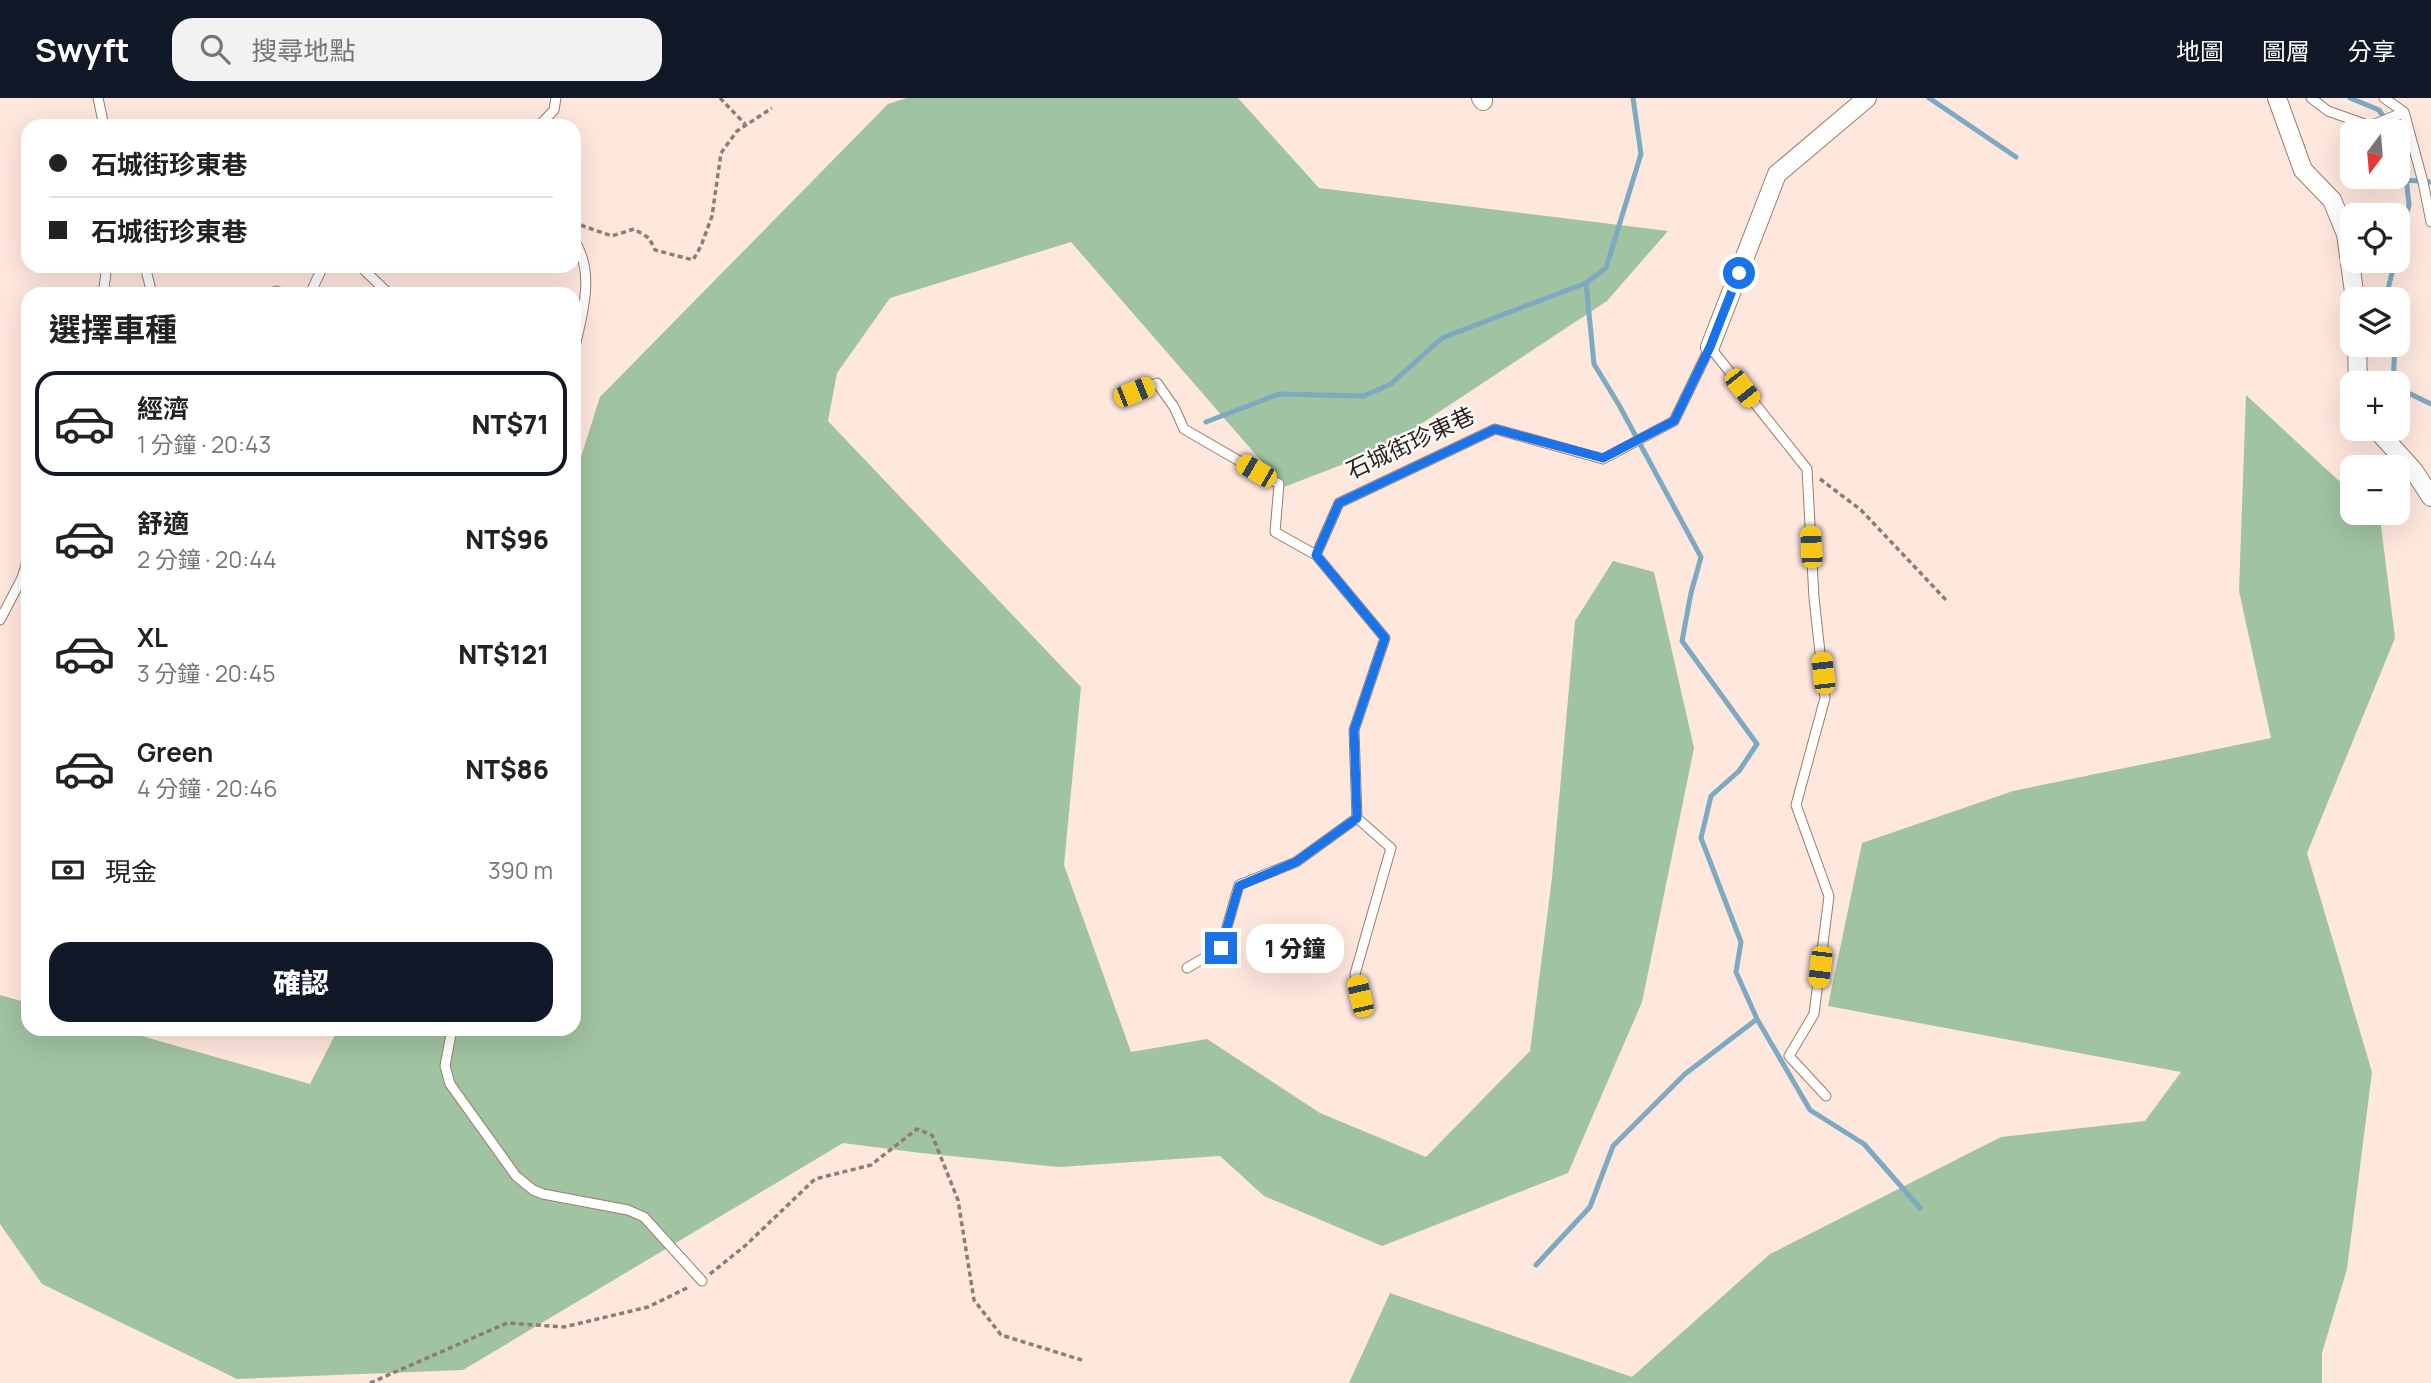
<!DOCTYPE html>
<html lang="zh-TW">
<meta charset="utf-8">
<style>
:root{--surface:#fff;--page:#f2f2f2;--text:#222;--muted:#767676;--line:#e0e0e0;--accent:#111827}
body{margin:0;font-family:Manrope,"Noto Sans TC",sans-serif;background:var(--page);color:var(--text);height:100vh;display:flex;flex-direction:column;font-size:26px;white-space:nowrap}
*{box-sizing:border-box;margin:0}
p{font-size:23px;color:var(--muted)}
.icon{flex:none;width:38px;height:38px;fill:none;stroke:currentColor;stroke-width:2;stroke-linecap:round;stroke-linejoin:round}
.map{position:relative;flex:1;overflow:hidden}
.drawer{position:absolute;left:21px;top:189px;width:560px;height:749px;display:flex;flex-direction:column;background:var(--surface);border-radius:21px;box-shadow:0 7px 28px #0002}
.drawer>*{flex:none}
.banner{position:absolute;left:21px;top:21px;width:560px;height:154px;border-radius:21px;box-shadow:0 7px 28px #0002;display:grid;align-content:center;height:154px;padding:0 28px;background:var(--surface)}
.needle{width:46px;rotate:196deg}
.buttons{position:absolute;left:2340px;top:21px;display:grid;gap:14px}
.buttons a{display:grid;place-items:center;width:70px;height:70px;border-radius:14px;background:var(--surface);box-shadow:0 7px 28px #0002;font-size:35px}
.end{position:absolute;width:32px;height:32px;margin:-16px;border:9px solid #1a73e8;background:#fff;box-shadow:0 0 0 4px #fff}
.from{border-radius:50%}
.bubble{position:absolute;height:49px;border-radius:21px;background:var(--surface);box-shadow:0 7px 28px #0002;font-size:23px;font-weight:800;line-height:49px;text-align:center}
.car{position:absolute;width:21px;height:42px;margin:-21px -10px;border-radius:9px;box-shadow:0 0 5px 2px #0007;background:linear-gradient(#f5c518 24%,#345 0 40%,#f5c518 0 76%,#345 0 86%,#f5c518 0)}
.banner b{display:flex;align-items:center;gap:24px;height:66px;font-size:26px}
.banner b+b{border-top:2px solid var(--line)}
.banner i{width:18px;height:18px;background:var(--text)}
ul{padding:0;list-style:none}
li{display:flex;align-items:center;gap:21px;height:105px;margin:0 14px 10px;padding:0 14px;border:4px solid transparent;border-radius:21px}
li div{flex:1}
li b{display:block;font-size:26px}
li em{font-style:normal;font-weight:800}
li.selected{border-color:var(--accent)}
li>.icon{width:63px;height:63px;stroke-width:1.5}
h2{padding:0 28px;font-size:32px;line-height:84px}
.pay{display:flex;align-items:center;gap:18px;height:77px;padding:0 28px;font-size:26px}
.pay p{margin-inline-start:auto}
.action{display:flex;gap:14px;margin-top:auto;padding:14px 28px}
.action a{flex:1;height:80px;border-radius:21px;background:var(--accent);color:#fff;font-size:28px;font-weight:800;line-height:80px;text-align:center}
header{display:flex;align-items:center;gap:42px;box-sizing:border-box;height:98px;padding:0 35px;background:var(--accent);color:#fff}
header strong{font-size:33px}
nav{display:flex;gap:38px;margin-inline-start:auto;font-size:24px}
.search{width:490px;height:63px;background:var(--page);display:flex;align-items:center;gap:18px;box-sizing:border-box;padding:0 24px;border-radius:21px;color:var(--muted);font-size:26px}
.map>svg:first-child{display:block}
.forest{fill:#a0c3a1}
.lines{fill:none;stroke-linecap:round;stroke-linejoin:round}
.stream{stroke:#7da9c3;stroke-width:5}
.service-casing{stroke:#9e7b6d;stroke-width:11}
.minor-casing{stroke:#9e7b6d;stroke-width:20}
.path{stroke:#8e7c74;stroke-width:3.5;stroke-dasharray:5 3.5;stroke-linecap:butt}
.service{stroke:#fff;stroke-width:9}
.minor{stroke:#fff;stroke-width:18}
.route{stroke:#1a73e8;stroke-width:9}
.labels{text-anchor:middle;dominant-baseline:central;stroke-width:5;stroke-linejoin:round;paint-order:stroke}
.street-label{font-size:23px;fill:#2c1e18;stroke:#fafafa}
</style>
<header>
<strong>Swyft</strong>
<div class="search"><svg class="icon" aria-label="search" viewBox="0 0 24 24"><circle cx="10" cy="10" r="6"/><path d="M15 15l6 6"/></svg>搜尋地點</div>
<nav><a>地圖</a><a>圖層</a><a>分享</a></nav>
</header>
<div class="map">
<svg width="2431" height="1285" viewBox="0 0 2431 1285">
<rect width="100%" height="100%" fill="#fee7dd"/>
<!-- forest -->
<path class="forest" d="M907,0h331l81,90 349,43 -61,70 -224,148 -99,38 -213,-245 -181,56 -53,75 -9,48 253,266 -17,178 67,187 76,-13 113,74 106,44 104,-106 22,-173 23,-257 38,-60 41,11 40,176 -52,254 -74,171 -186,73 -118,-50 -44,-40 -161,11 -138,-14 -78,-10 -380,227 -226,9 -195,-95 -42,-60v-229l28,8v26h89l193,55 28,-55h236v-550l26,-82 288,-293z
M2246,297l106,98v20h22l6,5 15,120 -88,215 65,219 -25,197 -25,84v30h-973l41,-90 242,84 138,-123 231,-117 144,-16 36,-49 -353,-66 34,-163 151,-52 258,-53 -32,-147z"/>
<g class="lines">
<!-- stream -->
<path class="stream" d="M1633,0l8,56 -35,114 -20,15 8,81 25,41 82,152 -10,36 -9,48 75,103 -18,27 -28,25 -10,42 40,104 -5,30 21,47 53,91 54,34 56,64
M1929,0l87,59
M2350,0l29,12 14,21
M2398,40l5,9 6,58 -11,47
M2406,82l25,2
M2390,201l-2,-10 7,-28
M2393,285l2,-38
M2398,290l33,16
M1206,324l73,-28 85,2 27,-12 51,-46 144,-55
M1536,1167l54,-58 23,-61 72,-72 72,-55"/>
<!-- service casing -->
<g class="service-casing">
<path id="service" d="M98,0l6,28
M2311,0l17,13 42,15 34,-14 19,70 8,40
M2384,0l20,14
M539,28l15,-16 2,-12
M574,142c22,33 8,75 0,111
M145,168l7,28
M360,168l29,28
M103,196l4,-28
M273,196l3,-3 9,3
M310,196l13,-28
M1134,294l23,-9 17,24 10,22 95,55 -4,48 41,23
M0,522l22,-42 6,-19
M1357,720l34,30 -36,126 5,22
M1187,870l34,-20 18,-63 57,-23 61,-44 -3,-88 31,-92 -69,-83 23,-52 156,-74 108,30 71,-38 36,-74 97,122 7,129 11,100 -29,107 33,91 -15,118 -25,42 37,40
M452,931l-7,37 5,18 66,92 17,14 10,4 85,16 16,7 58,64"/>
</g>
<!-- minor casing -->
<g class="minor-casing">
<path id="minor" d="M1481,0l2,3
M2277,0l26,72 29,30 14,34 9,65
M2357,247l1,38
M1710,249l67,-173 90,-76
M2376,331l38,42 17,26"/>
</g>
<!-- path -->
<path class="path" d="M720,0l25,26
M574,122l9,6 29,10 22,-7 15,9 6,12 38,10 8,-14 11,-30 9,-63 16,-22 35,-23
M1820,381l41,31 85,90
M710,1176l36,-29 69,-66 56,-14 46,-36 15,6 26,65 16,100 27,35 81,25
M370,1285l137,-60 57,4 84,-20 41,-20"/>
<!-- service -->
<use href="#service" class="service"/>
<!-- minor -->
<use href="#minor" class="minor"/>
</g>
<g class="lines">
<!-- route -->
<path class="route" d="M1221,850l18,-62 57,-24 61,-44 -3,-88 31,-92 -69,-83 23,-52 156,-74 108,29 71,-37 36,-74 29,-74"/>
</g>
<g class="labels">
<!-- street labels -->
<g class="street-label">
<text transform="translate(1410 344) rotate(-25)">石城街珍東巷</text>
</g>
</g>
</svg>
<div class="buttons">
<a><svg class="needle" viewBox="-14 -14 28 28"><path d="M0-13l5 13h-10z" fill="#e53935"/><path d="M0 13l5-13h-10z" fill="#767676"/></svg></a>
<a><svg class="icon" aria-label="locate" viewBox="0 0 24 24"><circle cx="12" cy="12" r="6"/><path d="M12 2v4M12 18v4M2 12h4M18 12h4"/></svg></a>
<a><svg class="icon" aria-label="layers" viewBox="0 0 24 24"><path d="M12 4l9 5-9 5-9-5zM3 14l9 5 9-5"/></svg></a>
<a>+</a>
<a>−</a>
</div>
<i class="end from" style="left:1739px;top:175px"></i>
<i class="end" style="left:1221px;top:850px"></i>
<div class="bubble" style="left:1246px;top:826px;width:98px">1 分鐘</div>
<i class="car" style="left:1742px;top:290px;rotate:142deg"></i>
<i class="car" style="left:1134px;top:294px;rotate:68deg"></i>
<i class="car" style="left:1256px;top:373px;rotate:300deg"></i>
<i class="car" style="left:1811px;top:449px;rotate:357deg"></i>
<i class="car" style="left:1823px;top:575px;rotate:354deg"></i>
<i class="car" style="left:1820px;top:869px;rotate:187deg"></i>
<i class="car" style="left:1360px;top:898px;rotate:347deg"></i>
<div class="banner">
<b><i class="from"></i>石城街珍東巷</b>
<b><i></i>石城街珍東巷</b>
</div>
<section class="drawer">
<h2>選擇車種</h2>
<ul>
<li class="selected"><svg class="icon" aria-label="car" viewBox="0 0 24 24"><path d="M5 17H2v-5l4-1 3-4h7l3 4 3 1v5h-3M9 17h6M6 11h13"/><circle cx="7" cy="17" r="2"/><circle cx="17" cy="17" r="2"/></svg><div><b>經濟</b><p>1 分鐘 · 20:43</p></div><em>NT$71</em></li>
<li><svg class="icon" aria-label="car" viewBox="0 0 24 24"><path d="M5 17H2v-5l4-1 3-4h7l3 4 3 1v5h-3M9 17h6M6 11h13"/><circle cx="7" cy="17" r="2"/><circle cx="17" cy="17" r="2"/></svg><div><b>舒適</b><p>2 分鐘 · 20:44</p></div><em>NT$96</em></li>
<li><svg class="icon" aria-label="car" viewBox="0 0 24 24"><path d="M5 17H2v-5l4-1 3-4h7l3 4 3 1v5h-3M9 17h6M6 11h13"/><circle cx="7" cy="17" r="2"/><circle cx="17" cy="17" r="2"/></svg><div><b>XL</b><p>3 分鐘 · 20:45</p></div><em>NT$121</em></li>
<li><svg class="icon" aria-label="car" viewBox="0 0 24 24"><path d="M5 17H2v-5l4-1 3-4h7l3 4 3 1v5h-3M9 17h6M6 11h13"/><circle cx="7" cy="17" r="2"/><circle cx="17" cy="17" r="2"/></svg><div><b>Green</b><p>4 分鐘 · 20:46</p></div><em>NT$86</em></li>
</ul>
<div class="pay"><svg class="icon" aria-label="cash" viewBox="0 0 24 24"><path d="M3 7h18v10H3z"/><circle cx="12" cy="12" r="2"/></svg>現金<p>390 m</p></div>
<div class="action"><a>確認</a></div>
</section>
</div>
